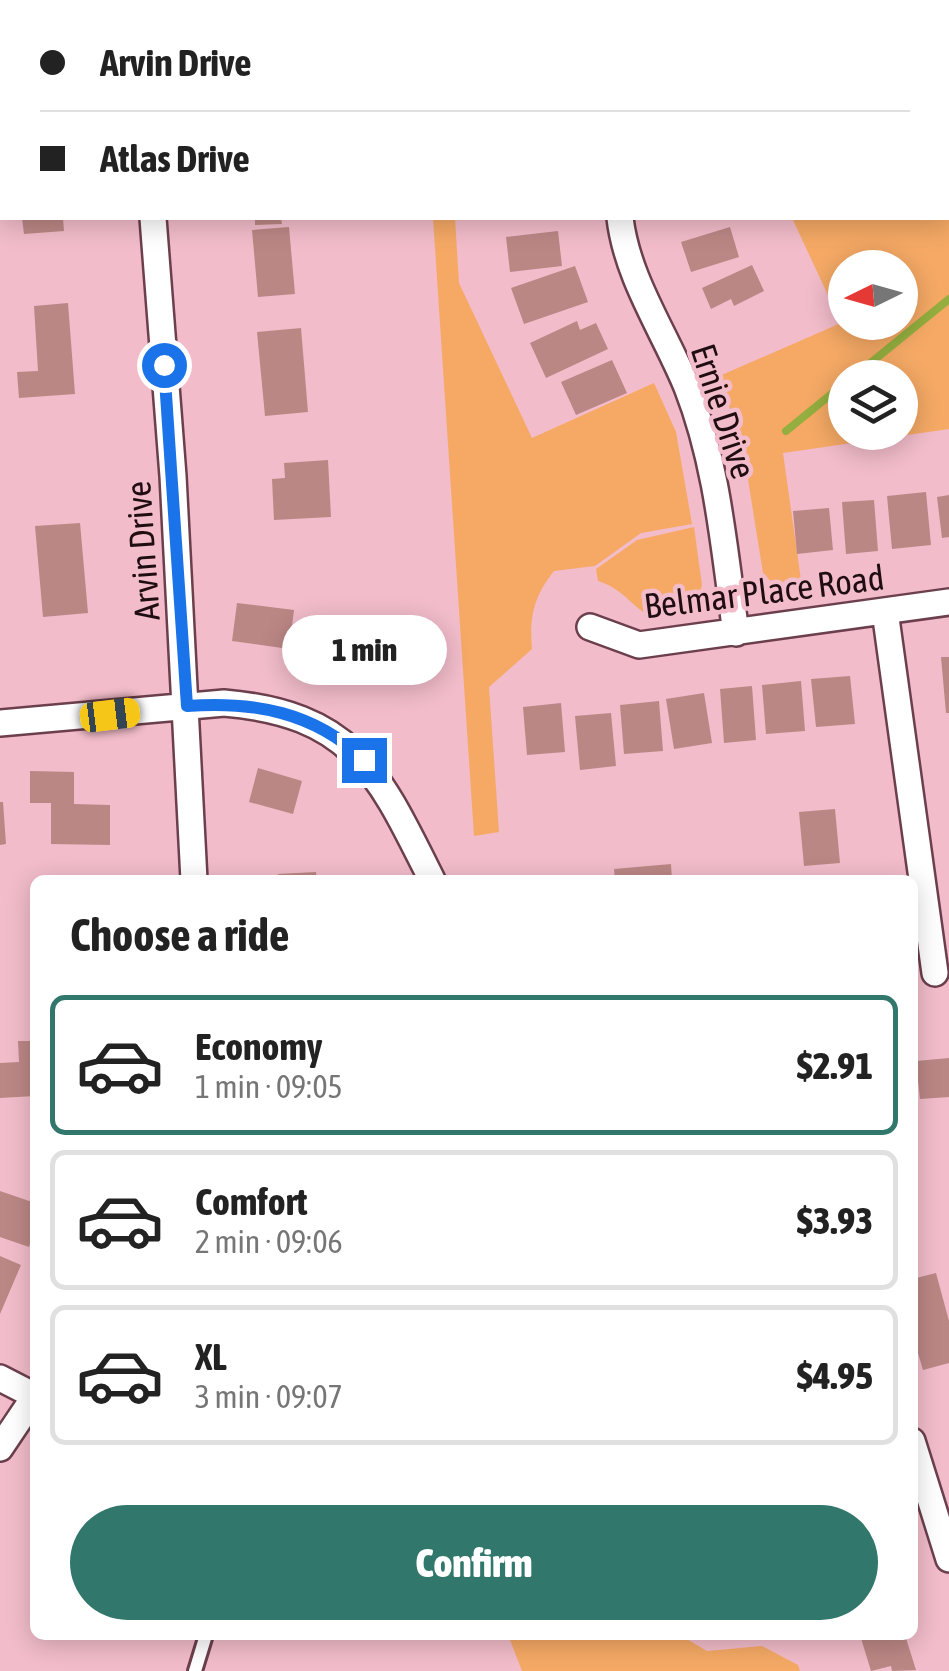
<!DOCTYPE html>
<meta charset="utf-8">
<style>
:root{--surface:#fff;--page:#f6f6f6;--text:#222;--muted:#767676;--line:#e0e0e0;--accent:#32776c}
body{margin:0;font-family:"Asap Condensed",sans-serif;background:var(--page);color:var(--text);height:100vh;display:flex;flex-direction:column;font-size:38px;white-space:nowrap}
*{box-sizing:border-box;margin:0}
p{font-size:32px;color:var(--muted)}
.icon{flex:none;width:55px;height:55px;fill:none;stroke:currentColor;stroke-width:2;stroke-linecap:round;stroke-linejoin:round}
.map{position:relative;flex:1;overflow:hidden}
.details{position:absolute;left:30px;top:875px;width:888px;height:765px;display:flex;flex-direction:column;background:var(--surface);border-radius:15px;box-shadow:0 5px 25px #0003}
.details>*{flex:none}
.hud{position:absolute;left:0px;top:0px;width:950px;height:220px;box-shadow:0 5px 25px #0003;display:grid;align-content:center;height:220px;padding:0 40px;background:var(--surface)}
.needle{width:65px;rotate:265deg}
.tools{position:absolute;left:828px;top:250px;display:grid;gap:20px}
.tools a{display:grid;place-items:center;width:90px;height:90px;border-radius:50%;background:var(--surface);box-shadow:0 5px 25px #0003;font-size:50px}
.end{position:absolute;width:45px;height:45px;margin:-22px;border:12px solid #1a73e8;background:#fff;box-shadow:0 0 0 5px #fff}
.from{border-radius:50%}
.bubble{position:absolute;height:70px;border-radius:35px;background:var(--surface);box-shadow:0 5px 25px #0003;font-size:32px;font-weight:800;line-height:70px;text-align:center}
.car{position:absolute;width:30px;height:60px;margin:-30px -15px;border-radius:12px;box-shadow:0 0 8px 2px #0007;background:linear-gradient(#f5c518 24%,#345 0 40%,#f5c518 0 76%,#345 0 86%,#f5c518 0)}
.hud b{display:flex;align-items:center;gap:35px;height:95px;font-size:38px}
.hud b+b{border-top:2px solid var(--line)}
.hud i{width:25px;height:25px;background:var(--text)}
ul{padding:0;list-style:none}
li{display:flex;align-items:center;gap:30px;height:140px;margin:0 20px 15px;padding:0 20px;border:5px solid var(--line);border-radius:15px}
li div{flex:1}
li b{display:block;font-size:38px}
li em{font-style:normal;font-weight:800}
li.on{border-color:var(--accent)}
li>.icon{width:90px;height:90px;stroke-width:1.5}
h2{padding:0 40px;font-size:45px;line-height:120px}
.button{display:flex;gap:20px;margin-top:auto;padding:20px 40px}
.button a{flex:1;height:115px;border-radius:60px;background:var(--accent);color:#fff;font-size:40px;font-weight:800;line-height:115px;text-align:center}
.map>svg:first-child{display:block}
.green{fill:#f5a965;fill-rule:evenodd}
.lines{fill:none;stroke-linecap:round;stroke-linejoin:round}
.stream{stroke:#94ae3f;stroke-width:8}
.building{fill:#bb8785}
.service-casing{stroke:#6c3f4c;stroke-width:18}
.minor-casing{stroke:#6c3f4c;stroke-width:30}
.service{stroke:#fff;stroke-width:12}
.minor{stroke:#fff;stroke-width:25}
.route{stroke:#1a73e8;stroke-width:12}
.labels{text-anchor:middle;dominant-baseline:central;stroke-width:9;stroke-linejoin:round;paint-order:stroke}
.street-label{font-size:35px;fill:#1f0d12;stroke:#f2bcca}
</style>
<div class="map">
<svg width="949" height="1671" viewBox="0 0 949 1671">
<rect width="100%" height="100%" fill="#f2bcca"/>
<!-- green -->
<path class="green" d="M949,133v296l-166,24 19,134h-26l-13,-14 -22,-137 -24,-59 124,-54 -49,-105h156zM845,268h55v54h-55zM845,378h55v54h-55z
M433,218h22l4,65 73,155 122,-55 22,49 16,92 -51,9 -46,33 -41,5c-20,25 -25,46 -22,78l-43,38 10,145 -25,4z
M694,527l8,58 -5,19c-57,37 -56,-10 -99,-23l-2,-12 41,-29z
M508,1635h172l27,16 55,-5 36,19 2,6h-278z"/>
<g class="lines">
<!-- stream -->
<path class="stream" d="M852,378l97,-79
M786,431l59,-48"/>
</g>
<!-- building -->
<path class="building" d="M22,218h41l1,13 -40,3z
M255,218h26l1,6 -27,1z
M289,227l6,67 -37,3 -6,-67z
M730,227l9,30 -48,15 -10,-30z
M558,231l4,35 -52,6 -4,-35z
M752,265l12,26 -30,15 -3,-7 -20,10 -9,-21z
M575,266l13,36 -64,22 -13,-36z
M68,303l7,91 -56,4 -2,-26 21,-1 -4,-65z
M577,321l3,9 16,-7 12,26 -62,29 -16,-35z
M301,328l7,84 -43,4 -8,-84z
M612,360l15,33 -51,22 -15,-33z
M328,460l3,57 -57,3 -2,-41 13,-1 -1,-15z
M926,492l5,53 -39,4 -5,-53z
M949,495v42l-7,1 -5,-41z
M874,500l4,51 -32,3 -4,-52z
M829,508l4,42 -36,4 -4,-43z
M80,523l8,90 -45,4 -8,-91z
M237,603l57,7 -5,39 -57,-8z
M325,617l35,19 -16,31 -35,-19z
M941,657h8v56h-3z
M850,676l5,48 -39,3 -5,-48z
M801,681l4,50 -39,3 -4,-49z
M752,686l4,54 -32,3 -4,-54z
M704,693l8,50 -38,6 -8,-50z
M659,701l4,50 -39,3 -4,-49z
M561,703l4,49 -38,3 -4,-48z
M611,713l5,53 -36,4 -5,-54z
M258,768l44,13 -9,33 -44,-12z
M30,771l44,1v32l36,1v40l-59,-1v-41h-21z
M0,802h3l3,42 -6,1z
M835,809l5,54 -36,3 -5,-54z
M671,864l1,16h-57l-1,-11z
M316,872l1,8h-38l-1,-6z
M18,1041h17v55l-35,2v-35l19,-1z
M949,1058v39l-29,2 -4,-38z
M0,1191l35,12v26l-6,18 -29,-10z
M0,1256l21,9 -21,49z
M936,1273l13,48v42l-26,7 -11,-37v-54z
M860,1635h45l11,35 -24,1 -1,-5 -20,5z"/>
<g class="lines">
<!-- service casing -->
<g class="service-casing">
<path id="service" d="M195,1671l11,-36"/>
</g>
<!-- minor casing -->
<g class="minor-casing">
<path id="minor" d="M134,0v2
M606,0v2
M847,2l4,-2
M153,218l20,258 21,404
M620,218c7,60 44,113 67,169 31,79 37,163 49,246
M885,611l50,362
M590,627l49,18 310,-43
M0,723l224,-20c130,11 155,71 208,177
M0,1378l35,18
M912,1441l37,118
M0,1448l35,-52"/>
</g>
<!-- service -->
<use href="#service" class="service"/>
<!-- minor -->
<use href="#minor" class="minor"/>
</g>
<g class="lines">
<!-- route -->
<path class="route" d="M164,365l23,341c66,-5 128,6 177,54"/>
</g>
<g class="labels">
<!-- street labels -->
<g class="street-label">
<text transform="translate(724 411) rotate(72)">Ernie Drive</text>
<text transform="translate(142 551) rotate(-94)">Arvin Drive</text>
<text transform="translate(764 591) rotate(-7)">Belmar Place Road</text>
</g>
</g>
</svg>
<div class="tools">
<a><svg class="needle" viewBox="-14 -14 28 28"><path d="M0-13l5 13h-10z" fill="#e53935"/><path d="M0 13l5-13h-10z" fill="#767676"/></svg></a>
<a><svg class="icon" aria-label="layers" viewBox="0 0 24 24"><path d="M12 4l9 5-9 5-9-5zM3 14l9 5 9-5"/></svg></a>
</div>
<i class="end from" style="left:164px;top:365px"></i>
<i class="end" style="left:364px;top:760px"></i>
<div class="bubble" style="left:282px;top:615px;width:165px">1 min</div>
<i class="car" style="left:110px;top:715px;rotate:83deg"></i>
<div class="hud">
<b><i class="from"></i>Arvin Drive</b>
<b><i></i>Atlas Drive</b>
</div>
<section class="details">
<h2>Choose a ride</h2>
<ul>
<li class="on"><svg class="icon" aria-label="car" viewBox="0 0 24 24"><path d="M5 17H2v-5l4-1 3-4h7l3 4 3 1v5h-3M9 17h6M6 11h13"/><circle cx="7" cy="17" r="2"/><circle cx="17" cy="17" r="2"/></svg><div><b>Economy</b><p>1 min · 09:05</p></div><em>$2.91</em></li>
<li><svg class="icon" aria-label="car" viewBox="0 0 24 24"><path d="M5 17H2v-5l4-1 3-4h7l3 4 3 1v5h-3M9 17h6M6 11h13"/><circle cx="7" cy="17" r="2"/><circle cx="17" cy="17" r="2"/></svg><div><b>Comfort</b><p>2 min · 09:06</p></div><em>$3.93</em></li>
<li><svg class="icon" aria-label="car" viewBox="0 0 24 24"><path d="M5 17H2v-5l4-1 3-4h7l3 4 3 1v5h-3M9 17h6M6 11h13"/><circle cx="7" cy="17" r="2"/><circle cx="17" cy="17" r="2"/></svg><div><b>XL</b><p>3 min · 09:07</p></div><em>$4.95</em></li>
</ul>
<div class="button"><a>Confirm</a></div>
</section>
</div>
